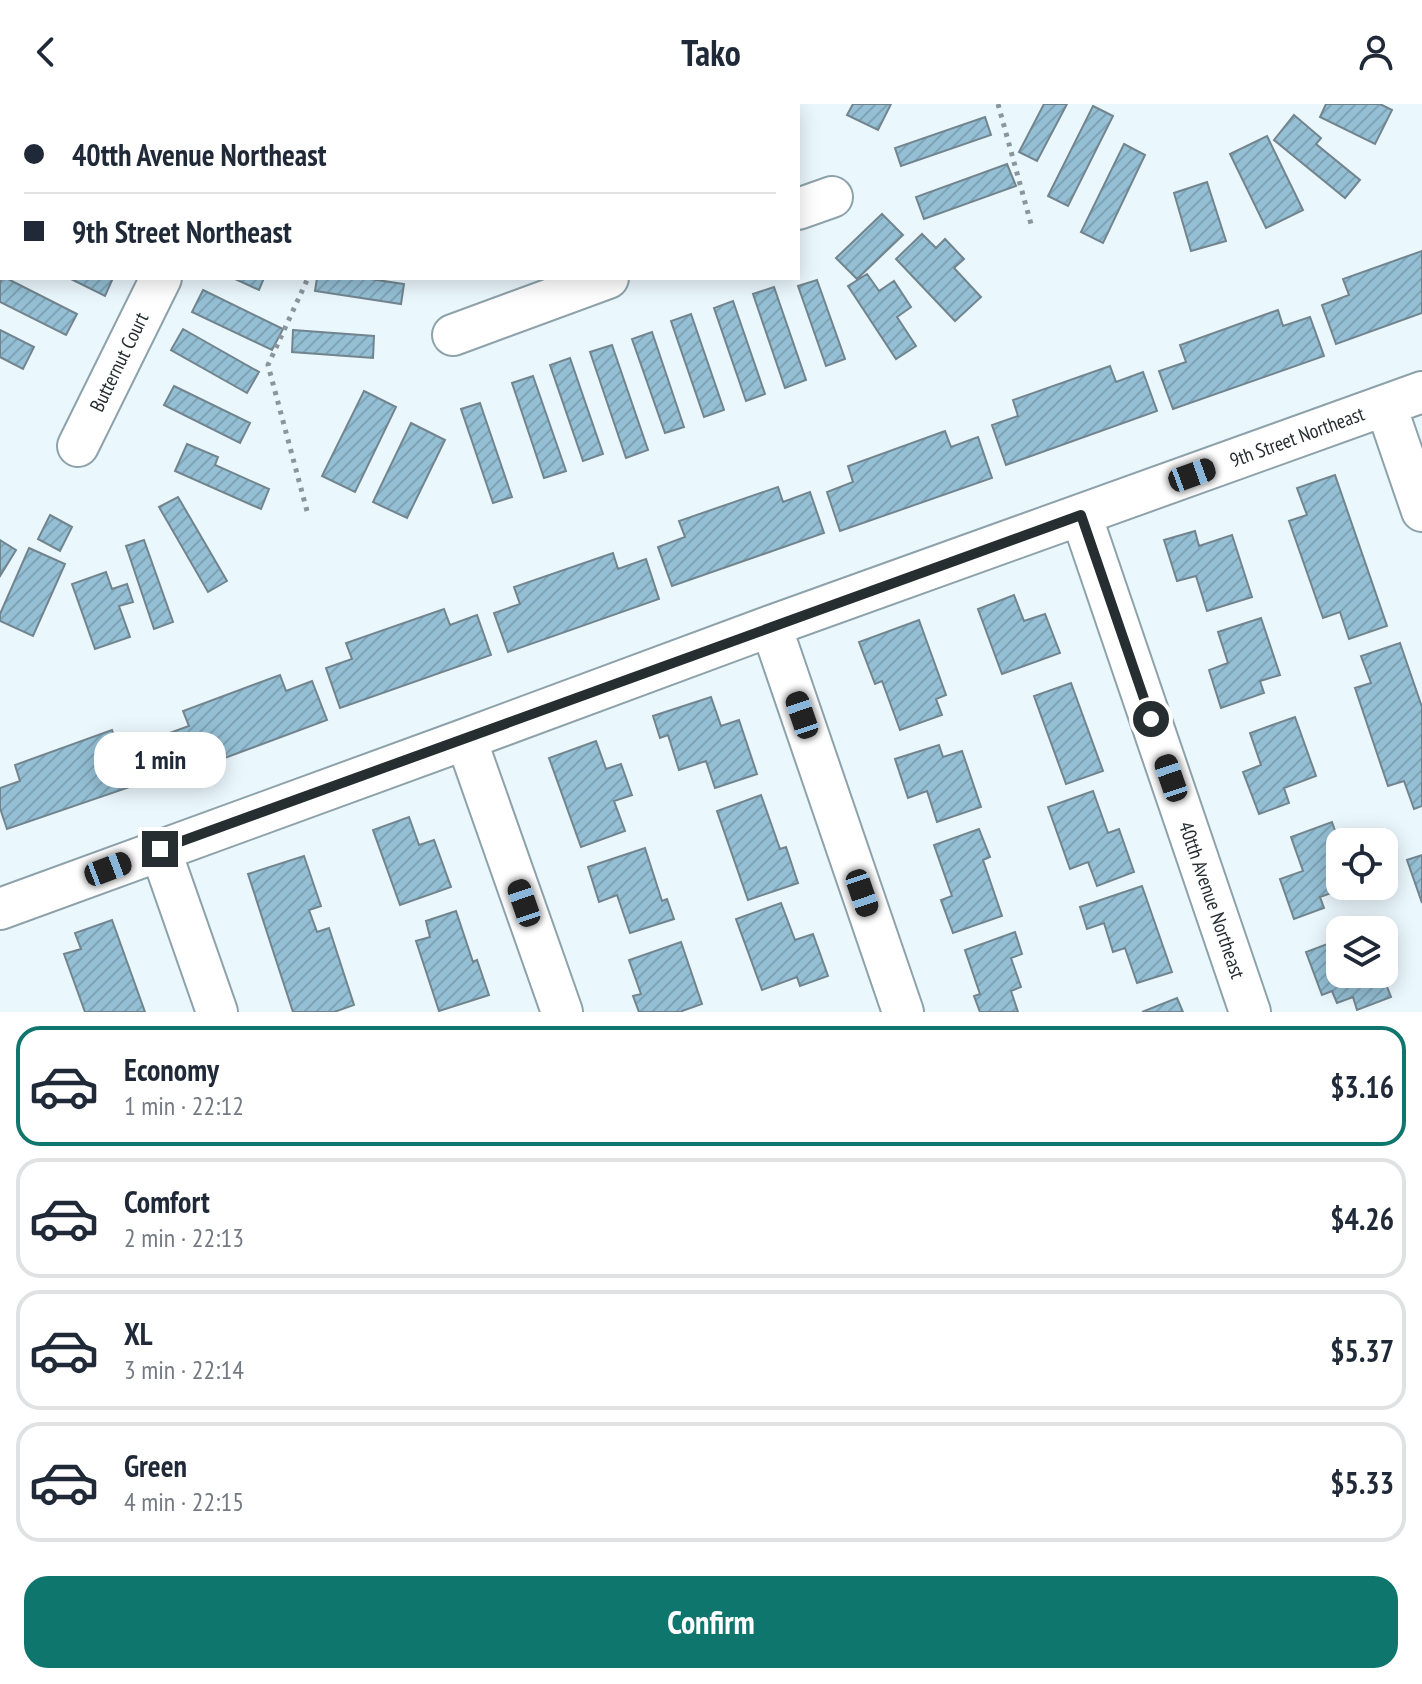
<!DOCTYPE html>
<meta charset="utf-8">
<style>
:root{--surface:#fff;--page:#f2f2f3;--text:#1f2937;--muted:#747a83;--line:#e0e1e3;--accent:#0f766e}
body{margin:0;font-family:"PT Sans Narrow",sans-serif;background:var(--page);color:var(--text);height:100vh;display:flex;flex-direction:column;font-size:30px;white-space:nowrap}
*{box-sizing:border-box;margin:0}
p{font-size:26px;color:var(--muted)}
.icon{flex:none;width:44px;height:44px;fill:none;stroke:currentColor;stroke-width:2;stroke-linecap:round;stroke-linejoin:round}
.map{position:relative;height:908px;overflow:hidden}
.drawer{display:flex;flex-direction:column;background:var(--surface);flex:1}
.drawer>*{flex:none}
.top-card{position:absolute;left:0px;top:0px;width:800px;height:176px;box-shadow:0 4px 20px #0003;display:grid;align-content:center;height:176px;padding:0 24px;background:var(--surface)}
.tools{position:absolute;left:1326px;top:724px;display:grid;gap:16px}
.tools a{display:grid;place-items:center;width:72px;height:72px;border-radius:16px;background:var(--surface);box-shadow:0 4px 20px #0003;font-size:40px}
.end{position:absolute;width:36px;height:36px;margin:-18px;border:10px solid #262e31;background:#fff;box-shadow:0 0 0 4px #fff}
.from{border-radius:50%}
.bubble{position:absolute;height:56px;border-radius:24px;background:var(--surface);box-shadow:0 4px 20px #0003;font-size:26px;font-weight:600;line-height:56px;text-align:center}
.car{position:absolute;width:24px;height:48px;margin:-24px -12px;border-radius:10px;box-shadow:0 0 6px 2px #0007;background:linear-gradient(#222 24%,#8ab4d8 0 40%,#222 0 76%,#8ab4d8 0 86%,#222 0)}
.top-card b{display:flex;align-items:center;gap:28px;height:76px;font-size:30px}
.top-card b+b{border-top:2px solid var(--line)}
.top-card i{width:20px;height:20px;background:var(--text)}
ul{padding:14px 0 0;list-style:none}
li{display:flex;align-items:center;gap:24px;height:120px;margin:0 16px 12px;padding:0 8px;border:4px solid var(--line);border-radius:24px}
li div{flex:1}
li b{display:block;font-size:30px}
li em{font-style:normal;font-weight:600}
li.selected{border-color:var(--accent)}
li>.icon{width:72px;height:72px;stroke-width:1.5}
.primary-button{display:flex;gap:16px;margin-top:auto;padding:16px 24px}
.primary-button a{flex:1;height:92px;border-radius:24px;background:var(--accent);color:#fff;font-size:32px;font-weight:600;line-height:92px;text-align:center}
header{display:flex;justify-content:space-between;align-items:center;height:104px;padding:0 24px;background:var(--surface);font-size:36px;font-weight:600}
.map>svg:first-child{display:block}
.building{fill:url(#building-hatch);stroke:#72858e;stroke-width:2}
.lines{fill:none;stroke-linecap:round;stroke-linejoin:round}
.minor-casing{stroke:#8ea2ab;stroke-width:44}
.path{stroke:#8b969a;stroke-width:5;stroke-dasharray:4 6;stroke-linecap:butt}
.minor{stroke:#fff;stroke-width:40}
.route{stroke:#262e31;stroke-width:10}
.labels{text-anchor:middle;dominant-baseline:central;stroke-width:6;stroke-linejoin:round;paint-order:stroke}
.street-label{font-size:20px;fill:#262e31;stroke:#fff}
</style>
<header><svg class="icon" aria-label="back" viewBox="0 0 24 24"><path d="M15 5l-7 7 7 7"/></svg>Tako<svg class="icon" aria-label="person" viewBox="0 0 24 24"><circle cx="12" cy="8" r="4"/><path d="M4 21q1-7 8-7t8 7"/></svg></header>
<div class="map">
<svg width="1422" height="908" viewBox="0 0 1422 908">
<defs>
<pattern id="building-hatch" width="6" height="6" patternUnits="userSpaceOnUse" patternTransform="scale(2)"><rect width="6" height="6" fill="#94bfd4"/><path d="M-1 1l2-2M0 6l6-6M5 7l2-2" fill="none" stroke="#7fa4b6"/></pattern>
</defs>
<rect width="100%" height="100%" fill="#eaf7fd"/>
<!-- building -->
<path class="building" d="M853,0h38l-13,26 -31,-15z
M1044,0h23l-30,57 -18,-9z
M1326,0h54l12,6 -17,34 -55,-27z
M1093,2l20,10 -45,90 -20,-10z
M1294,11l27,23 -5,6 44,36 -15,18 -71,-58z
M985,13l6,18 -90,31 -6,-18z
M1267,32l36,74 -37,18 -36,-74z
M1124,40l21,11 -42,88 -22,-11z
M1007,60l9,22 -92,33 -8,-22z
M1207,78l19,59 -35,10 -17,-58z
M882,110l21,21 -46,44 -21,-21z
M922,130l14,14 9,-9 19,20 -10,9 27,29 -26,24 -59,-62z
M1422,147v62l-86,31 -14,-39 27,-10 -6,-16z
M867,170l12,17 15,-10 17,26 -14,10 19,29 -20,13 -48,-73z
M2,174h4l71,36 -11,21 -66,-33v-20z
M69,174h44l-8,18z
M233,174h31l-5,12z
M317,174h47l40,6 -3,20 -86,-13z
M817,176l28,79 -19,7 -28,-80z
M774,183l32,93 -21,8 -32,-94z
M203,186l80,39 -11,21 -80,-38z
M733,197l32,93 -19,7 -32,-93z
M1278,206l5,16 27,-9 14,39 -151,53 -14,-38 27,-9 -6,-17z
M691,210l33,96 -20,7 -33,-96z
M183,225l76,43 -12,21 -76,-43z
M0,226l34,17 -11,22 -23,-12z
M293,226l81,6 -1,22 -81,-6z
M652,228l32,95 -19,6 -33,-94z
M612,241l36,105 -22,8 -36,-106z
M570,254l33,96 -20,7 -33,-96z
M1110,262l6,16 27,-10 14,39 -151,54 -14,-40 26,-9 -5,-16z
M533,272l33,95 -22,7 -32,-95z
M174,282l76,37 -10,20 -76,-38z
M364,287l32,16 -41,85 -33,-16z
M480,299l32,94 -19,6 -32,-94z
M411,319l34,17 -38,78 -34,-16z
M945,327l6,16 27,-10 14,41 -152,53 -13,-39 26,-10 -5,-16z
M187,340l31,13 -3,8 54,24 -8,20 -86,-38z
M1335,371l52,151 -38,13 -9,-27 -17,6 -34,-97 18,-6 -10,-27z
M778,383l5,15 27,-10 14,41 -152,53 -14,-39 27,-10 -6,-16z
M178,393l49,84 -19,11 -49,-85z
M50,411l22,12 -12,24 -22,-12z
M1195,427l4,15 33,-11 20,62 -45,14 -11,-35 -19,5 -13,-41z
M0,436l16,10 -16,26z
M144,436l29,82 -19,7 -28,-83z
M29,444l36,16 -32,72 -33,-15v-7z
M613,449l5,16 28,-10 13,40 -151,53 -14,-39 26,-9 -6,-17z
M106,468l6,17 15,-5 6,18 -14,4 11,31 -35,12 -23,-65z
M1014,491l10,26 21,-7 15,39 -58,21 -24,-65z
M444,505l6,16 27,-10 14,40 -151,53 -14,-40 26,-9 -6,-16z
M1261,514l19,57 -20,6 4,12 -43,15 -12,-38 19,-7 -10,-31z
M919,516l27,75 -10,4 6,16 -42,15 -18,-49 -7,3 -16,-42z
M1400,539l22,64v99l-8,3 -10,-28 -16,5 -33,-98 16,-5 -10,-27z
M280,571l6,16 26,-10 15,39 -151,56 -15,-40 28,-10 -6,-15z
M1071,579l32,88 -37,13 -32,-88z
M711,593l10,29 18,-6 18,54 -42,14 -9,-27 -27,9 -11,-35 -8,3 -7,-22z
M1295,613l21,59 -32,12 5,15 -30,11 -16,-42 18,-7 -11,-32z
M112,626l6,16 27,-9 14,40 -152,52 -7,-21v-20l20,-7 -5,-16z
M596,637l10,28 15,-5 11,31 -18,6 11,30 -44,16 -32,-89z
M939,641l4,12 19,-6 19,56 -44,15 -10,-31 -19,7 -13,-39z
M1093,687l15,42 11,-4 15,43 -37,14 -9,-24 -18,7 -22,-62z
M761,691l19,54 6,-2 12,36 -50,17 -31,-89z
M409,713l10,28 15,-5 17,47 -51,18 -27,-75z
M1332,718l8,23v41h10l-30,11 4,11 -30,11 -14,-40 23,-8 -12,-34z
M979,725l11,28 -7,3 19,56 -49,17 -12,-33 11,-4 -18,-51z
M645,744l17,53 5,-2 7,20 -44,14 -13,-38 -18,7 -11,-35z
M1422,751v48l-15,-43z
M304,752l17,50 -12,4 8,22 12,-4 25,77 -20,7h-41l-45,-138z
M1142,782l30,86 -35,11 -12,-35 -12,4 -9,-29 -17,6 -7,-22z
M781,799l14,37 18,-6 15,42 -28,10 -3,-9 -35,13 -26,-71z
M456,807l17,51 4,-2 12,35 -50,16 -23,-70 14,-4 -4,-16z
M112,816l33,92h-60l-21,-58 17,-5 -6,-16z
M1015,828l7,22 -11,4 10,29 -10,4 7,21h-38l-6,-16 6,-2 -15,-44z
M1338,836l2,6v28h42l9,23 -34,13 -4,-13 -16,6 -5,-12 -10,4 -16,-43z
M681,838l21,62 -20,7v1h-43l-6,-16 8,-2 -12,-34z
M1177,894l6,14h-41z"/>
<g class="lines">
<!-- minor casing -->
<g class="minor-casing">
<path id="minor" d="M594,0l1,2
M246,2l1,-2
M798,105l34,-12
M453,231l155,-57
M1386,302l36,105
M78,342l83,-168
M1081,411l169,497
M771,522l132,386
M466,635l96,273
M160,745l57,163
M0,805l466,-170 305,-113 651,-234"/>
</g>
<!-- path -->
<path class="path" d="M998,0l33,120
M97,2l1,-2
M342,2v-2
M0,163l2,-2
M307,407l-39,-146 40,-87"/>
<!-- minor -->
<use href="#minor" class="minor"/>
</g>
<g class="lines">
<!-- route -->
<path class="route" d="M160,745l921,-334 70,204"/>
</g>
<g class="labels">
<!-- street labels -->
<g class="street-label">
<text transform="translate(119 258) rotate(-64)">Butternut Court</text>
<text transform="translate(1297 333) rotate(-20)">9th Street Northeast</text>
<text transform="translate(1212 796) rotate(71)">40tth Avenue Northeast</text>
</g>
</g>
</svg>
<div class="tools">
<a><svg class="icon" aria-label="locate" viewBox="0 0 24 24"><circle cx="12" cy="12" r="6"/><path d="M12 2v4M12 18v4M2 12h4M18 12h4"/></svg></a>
<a><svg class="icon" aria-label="layers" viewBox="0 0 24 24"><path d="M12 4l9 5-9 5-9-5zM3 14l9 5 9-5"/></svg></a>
</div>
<i class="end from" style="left:1151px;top:615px"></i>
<i class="end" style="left:160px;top:745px"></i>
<div class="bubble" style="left:94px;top:628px;width:132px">1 min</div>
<i class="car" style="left:1192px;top:371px;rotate:70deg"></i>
<i class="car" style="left:802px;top:611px;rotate:341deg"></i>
<i class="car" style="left:1171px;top:674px;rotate:341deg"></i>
<i class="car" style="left:108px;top:765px;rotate:69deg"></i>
<i class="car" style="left:862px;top:789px;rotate:161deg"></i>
<i class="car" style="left:524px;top:799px;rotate:341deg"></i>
<div class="top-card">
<b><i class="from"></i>40tth Avenue Northeast</b>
<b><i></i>9th Street Northeast</b>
</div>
</div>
<section class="drawer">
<ul>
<li class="selected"><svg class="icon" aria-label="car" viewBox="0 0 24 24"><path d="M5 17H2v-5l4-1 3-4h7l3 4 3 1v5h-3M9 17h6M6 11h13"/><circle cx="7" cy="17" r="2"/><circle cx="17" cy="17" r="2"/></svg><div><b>Economy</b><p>1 min · 22:12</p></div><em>$3.16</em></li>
<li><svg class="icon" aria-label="car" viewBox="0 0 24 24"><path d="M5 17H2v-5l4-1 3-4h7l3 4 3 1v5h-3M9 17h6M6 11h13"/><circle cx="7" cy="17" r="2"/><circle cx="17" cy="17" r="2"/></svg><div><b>Comfort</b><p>2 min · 22:13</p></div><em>$4.26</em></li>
<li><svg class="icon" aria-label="car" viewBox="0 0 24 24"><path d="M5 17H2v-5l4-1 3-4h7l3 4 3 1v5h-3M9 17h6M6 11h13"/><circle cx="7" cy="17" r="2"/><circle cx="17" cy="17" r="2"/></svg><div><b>XL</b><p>3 min · 22:14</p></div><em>$5.37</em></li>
<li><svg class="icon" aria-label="car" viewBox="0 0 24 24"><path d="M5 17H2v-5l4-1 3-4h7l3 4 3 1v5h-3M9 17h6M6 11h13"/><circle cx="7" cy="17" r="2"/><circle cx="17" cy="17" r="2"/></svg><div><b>Green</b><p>4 min · 22:15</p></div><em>$5.33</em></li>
</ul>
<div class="primary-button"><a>Confirm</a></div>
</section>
